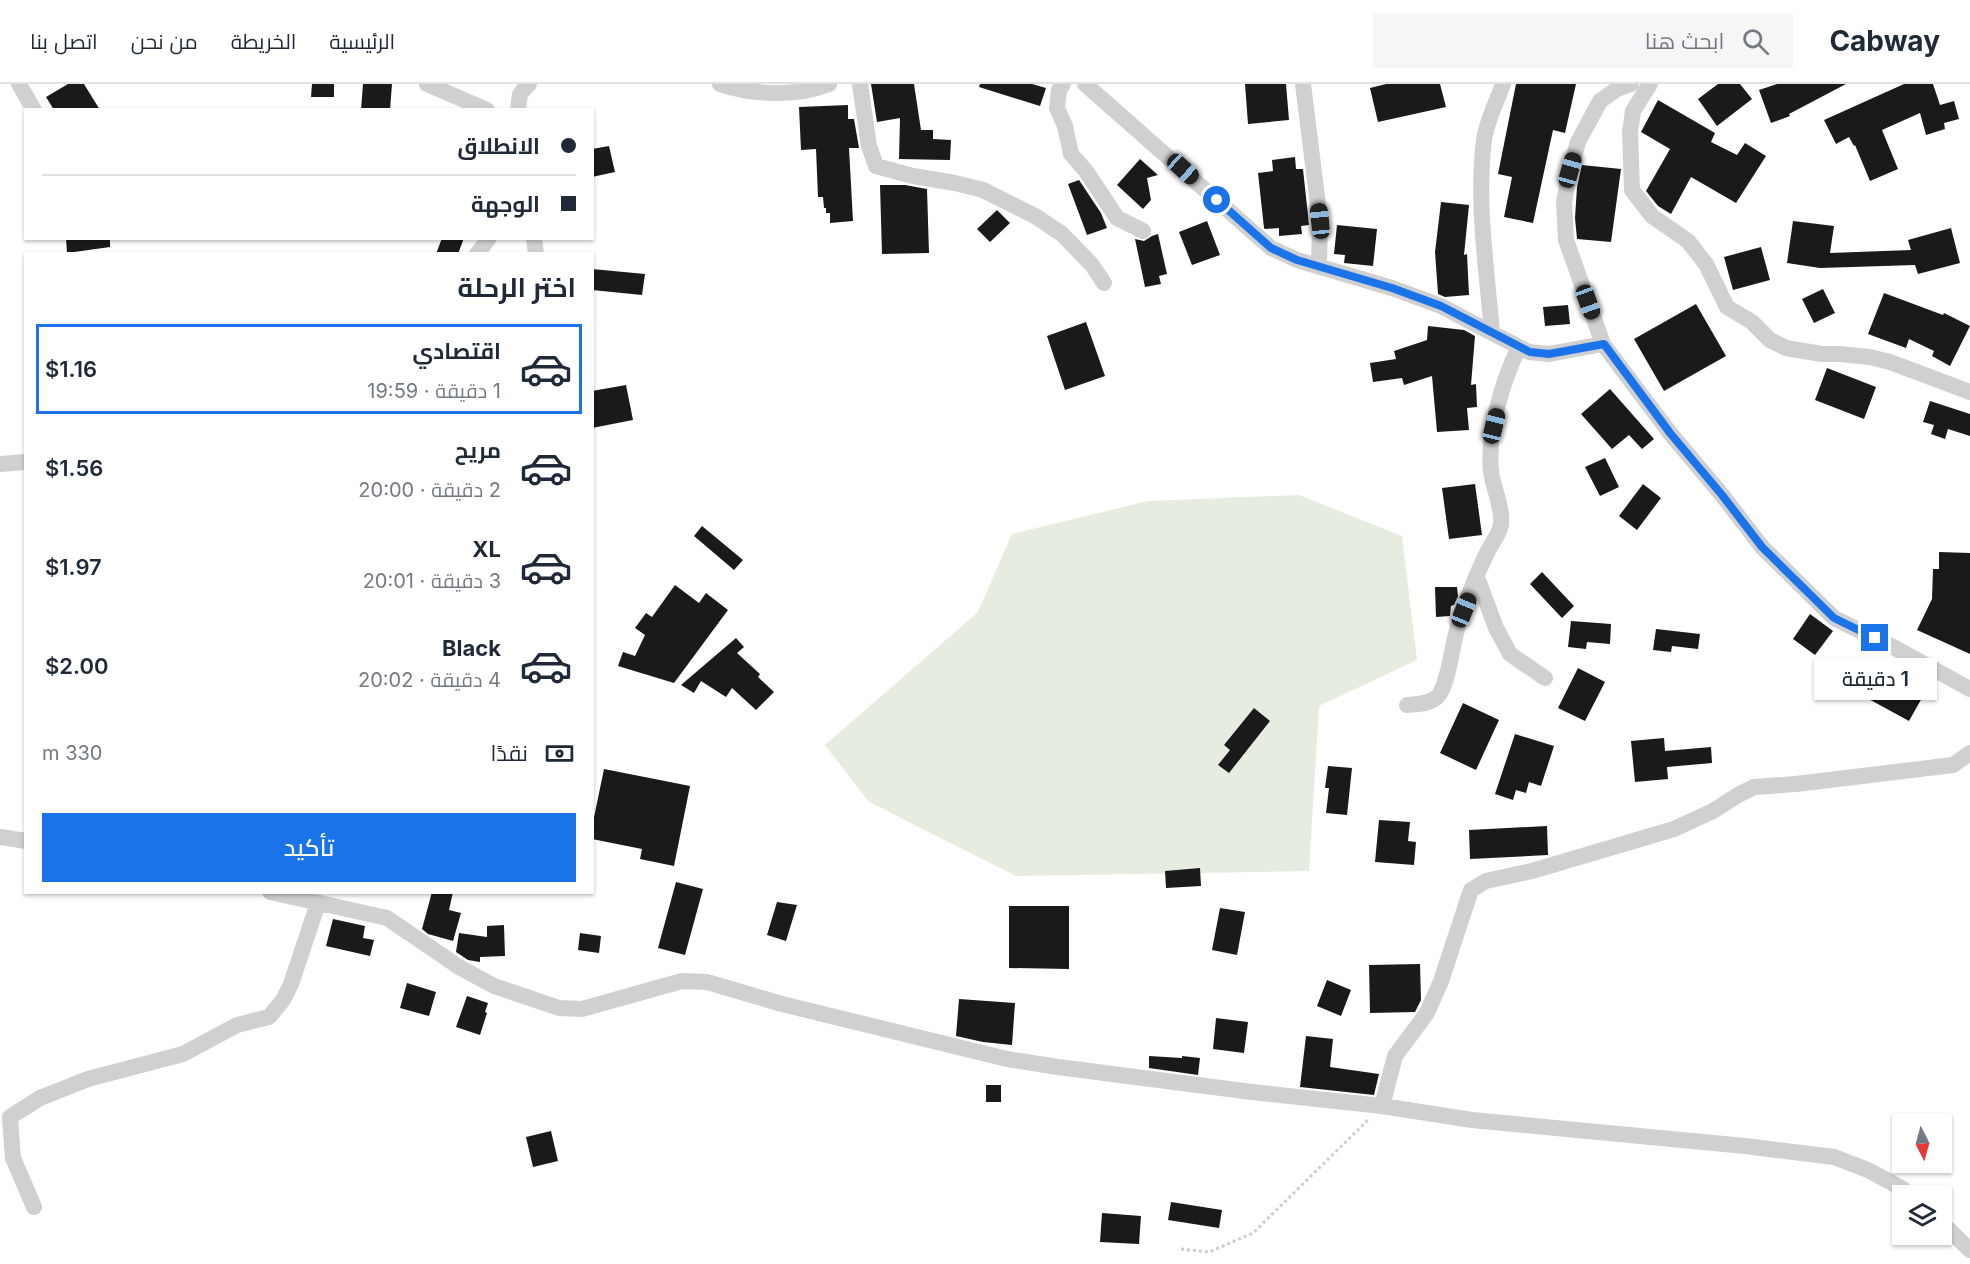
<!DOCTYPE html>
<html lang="ar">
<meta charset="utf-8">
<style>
:root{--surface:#fff;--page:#f6f6f7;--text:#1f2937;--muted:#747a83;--line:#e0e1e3;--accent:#1a73e8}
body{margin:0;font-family:Inter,Cairo,sans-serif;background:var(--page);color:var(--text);direction:rtl;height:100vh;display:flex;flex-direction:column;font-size:22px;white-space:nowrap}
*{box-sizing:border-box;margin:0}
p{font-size:20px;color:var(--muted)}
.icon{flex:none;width:33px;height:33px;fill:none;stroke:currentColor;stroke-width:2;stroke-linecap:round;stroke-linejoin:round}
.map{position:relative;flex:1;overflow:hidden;direction:ltr}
.panel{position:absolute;left:24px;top:168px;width:570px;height:642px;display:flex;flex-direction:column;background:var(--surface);border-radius:0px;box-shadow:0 2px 4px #0004;direction:rtl}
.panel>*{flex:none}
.guide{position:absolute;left:24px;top:24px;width:570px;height:132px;border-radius:0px;box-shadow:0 2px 4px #0004;direction:rtl;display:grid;align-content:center;height:132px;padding:0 18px;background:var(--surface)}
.needle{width:39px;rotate:174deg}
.controls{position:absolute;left:1892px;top:1029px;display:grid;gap:12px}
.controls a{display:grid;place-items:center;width:60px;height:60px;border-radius:0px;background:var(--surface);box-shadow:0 2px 4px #0004;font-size:30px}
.end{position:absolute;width:27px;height:27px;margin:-14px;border:8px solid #1a73e8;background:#fff;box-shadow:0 0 0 3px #fff}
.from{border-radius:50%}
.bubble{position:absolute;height:42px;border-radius:0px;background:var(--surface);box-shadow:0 2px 4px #0004;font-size:20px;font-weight:600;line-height:42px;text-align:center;direction:rtl}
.car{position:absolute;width:18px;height:36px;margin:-18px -9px;border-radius:8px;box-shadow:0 0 4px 2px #0007;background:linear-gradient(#222 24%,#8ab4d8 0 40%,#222 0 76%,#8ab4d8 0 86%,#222 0)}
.guide b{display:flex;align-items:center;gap:21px;height:57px;font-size:22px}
.guide b+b{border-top:2px solid var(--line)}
.guide i{width:15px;height:15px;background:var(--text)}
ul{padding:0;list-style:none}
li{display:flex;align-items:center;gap:18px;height:90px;margin:0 12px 9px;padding:0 6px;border:3px solid transparent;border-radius:0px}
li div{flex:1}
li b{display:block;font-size:22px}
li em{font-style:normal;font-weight:600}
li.selected{border-color:var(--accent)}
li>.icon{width:54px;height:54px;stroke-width:1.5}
h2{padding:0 18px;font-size:27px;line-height:72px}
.pay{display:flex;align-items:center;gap:15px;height:66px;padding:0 18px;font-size:22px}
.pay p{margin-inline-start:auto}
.cta{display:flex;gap:12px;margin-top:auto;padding:12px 18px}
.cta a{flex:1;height:69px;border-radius:0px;background:var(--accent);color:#fff;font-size:24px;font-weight:600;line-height:69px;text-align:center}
header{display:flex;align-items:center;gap:36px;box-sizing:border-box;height:84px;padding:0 30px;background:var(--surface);border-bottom:2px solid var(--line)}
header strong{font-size:28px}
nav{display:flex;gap:33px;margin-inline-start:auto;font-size:21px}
.search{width:420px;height:54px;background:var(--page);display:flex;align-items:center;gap:15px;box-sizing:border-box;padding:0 21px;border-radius:0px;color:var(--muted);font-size:22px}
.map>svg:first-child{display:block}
.green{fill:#e6ecdf}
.building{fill:#1a1a1a}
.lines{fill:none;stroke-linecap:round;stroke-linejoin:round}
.path{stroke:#cdcdcd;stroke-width:3;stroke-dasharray:3 3;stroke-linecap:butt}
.street{stroke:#d0d0d0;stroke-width:16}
.route{stroke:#1a73e8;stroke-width:8}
</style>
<header>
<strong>Cabway</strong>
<div class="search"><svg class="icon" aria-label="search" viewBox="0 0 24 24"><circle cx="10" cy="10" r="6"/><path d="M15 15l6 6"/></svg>ابحث هنا</div>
<nav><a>الرئيسية</a><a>الخريطة</a><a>من نحن</a><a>اتصل بنا</a></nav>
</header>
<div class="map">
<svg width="1970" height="1180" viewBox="0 0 1970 1180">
<rect width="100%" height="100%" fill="#fff"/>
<!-- green -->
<path class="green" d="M1299,411l103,41 15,124 -98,46 -10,165 -293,5 -147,-74 -44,-57 153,-133 34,-78 136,-33z"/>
<!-- building -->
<path class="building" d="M68,0h16l16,26h-46l-8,-13z
M312,0h22v13h-23z
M363,0h29l-2,26h-29z
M871,0h43l7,46h12v9l18,1 -1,20 -51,-1 1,-41 -23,4z
M980,0h52l14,4 -6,18 -61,-19z
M1245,0h41l3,36 -41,4z
M1386,0h54l6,23 -68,15 -8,-34z
M1516,0h60l-11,49 -12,-3 -20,93 -29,-6 8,-40 -14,-3z
M1718,0h22l12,15 -35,27 -19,-27z
M1777,0h69l-57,30 1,2 -19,7 -12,-33z
M1904,0h29l7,21 14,-4 5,18 -15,4 1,6 -19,6 -6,-22 -38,17 16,39 -28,12 -15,-36 -1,1 -5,-9 -13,7 -12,-24z
M1658,16l57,33 -4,9 26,13 8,-12 21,13 -30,47 -45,-26 -20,37 -13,-8 -12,-15 24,-42 -29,-17z
M848,21v14h6l5,29h-10l4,73 -23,2v-10h-4v-5h-2l-1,-11h-5l-2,-48 -15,1 -2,-43z
M609,62l6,26 -23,5v-28z
M1295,73l1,12h7l6,56 -8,1 1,8 -23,2v-8l-14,1 -1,-1 -6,-55 15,-2 -1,-11z
M1140,75l18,16 -11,3 4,22 -8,9 -26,-24z
M1582,81l39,4 -10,73 -34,-3 -2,-21 2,-31z
M1079,96l22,33 6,15 -20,7 -19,-51z
M880,101h25l22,4 2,64 -47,1z
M1441,118l28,3 -5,50 3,-1 2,41 -24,2 -7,-3 -3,-42z
M997,126l13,13 -20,19 -13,-13z
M1207,137l13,34 -28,10 -13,-33z
M1793,137l41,5 -4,27 81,-3 -3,-10 43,-12 9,35 -42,11 -3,-9 -95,3 -33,-5z
M1337,141l40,4 -4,37 -29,-3 1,-8 -11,-1z
M1158,150l9,40 -8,2 2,8 -16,3 -10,-48 9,2 8,-5z
M66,154h44v9l-43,6z
M442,154h22l-6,16h-22z
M1761,163l9,33 -37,10 -9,-33z
M592,185l53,5 -3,21 -50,-5z
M1823,205l12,24 -21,10 -12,-24z
M1884,209l59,22 1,-2 26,13 -20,40 -18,-10 2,-5 -25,-12 -3,9 -38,-14z
M1696,220l30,52 -62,35 -30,-52z
M1568,221l2,19 -25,2 -2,-19z
M1086,238l19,54 -40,14 -18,-54z
M1428,242l36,4 11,6 -4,49 5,-1 1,23 -10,1 2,22 -32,2 -5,-56 -28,9 -2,-7 -29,4 -3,-19 26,-4 -2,-8 33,-11z
M1827,284l49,19 -12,32 -49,-19z
M626,301l7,35 -41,8v-37z
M1610,305l44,50 -12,10 -13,-14 -17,14 -31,-35z
M1930,317l40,13v22l-22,-7 -3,10 -14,-5 3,-9 -11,-3z
M1605,374l14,29 -19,9 -15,-29z
M1475,400l7,51 -33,4 -7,-51z
M1643,400l18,14 -24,32 -18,-14z
M702,442l41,34 -9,10 -40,-34z
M1939,468l31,1v101l-53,-24 15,-31 1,-30h6z
M1542,488l32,34 -12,12 -32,-34z
M675,501l24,18 7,-10 22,17 -54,73 -56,-17 5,-14 12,4 10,-21 -10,-7 11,-15 6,4z
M1435,503h22l1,9 -4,9 -3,1 -1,10 -14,1z
M1810,530l23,17 -18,24 -22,-16z
M1571,537l40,3 -1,20 -23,-2 -1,7 -18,-2z
M1656,545l44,5 -2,15 -26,-3 -1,6 -18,-2z
M736,554l8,9 -7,6 23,21 -2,3 16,15 -18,18 -24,-22 -6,9 -25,-16 -7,12 -13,-8z
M1871,575l56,30 -18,32 -55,-30z
M1578,584l27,14 -20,39 -27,-13z
M1463,619l36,17 -23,50 -36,-17z
M1254,624l16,13 -41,52 -11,-8 12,-15 -6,-5z
M1515,650l39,12 -13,40 -12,-4 -3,11 -10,-3 -3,10 -18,-6z
M1664,654l1,13 46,-4 1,16 -45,4 1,12 -33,3 -4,-41z
M1328,682l24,2 -5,47 -21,-2 3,-25h-4z
M604,685l86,17 -16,80 -34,-7 2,-10 -50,-10v-12z
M1379,736l31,2 -2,19 8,1 -2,23 -39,-3z
M1547,742l1,29 -78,4 -1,-29z
M1200,784l1,18 -35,2 -1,-17z
M676,798l27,7 -18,66 -27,-7z
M432,808h21l-4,18 12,3 -8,28 -25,-7 -6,-5z
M777,818l20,3 -11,36 -19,-6z
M1009,822h60v63l-60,-1z
M1220,824l25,4 -8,43 -25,-5z
M333,835l32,7 -2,12 11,2 -4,16 -44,-10z
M504,841l1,31 -25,1v5l-12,-2 -12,-8 3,-19 28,4v-11z
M580,849l21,3 -2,17 -21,-3z
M1420,880l1,36 -6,12 -45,1 -1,-48z
M1327,896l24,10 -10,26 -24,-10z
M407,899l29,9 -7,24 -29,-8z
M467,912l21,7 -3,9 2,1 -7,22 -24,-8z
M959,915l56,4 -3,42 -29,-3 -27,-6z
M1216,934l32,4 -4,31 -31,-4z
M1306,952l27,3 -3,28 49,7 -5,21 -74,-8z
M1149,972l33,2v-2l18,2 -2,17 -49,-7z
M986,1001h15v17h-15z
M551,1047l7,30 -25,6 -7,-30z
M1171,1118l51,8 -3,18 -51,-8z
M1102,1129l39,3 -2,28 -39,-2z"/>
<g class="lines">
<!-- path -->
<path class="path" d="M1181,1165l28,3 44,-19 115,-113"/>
<!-- street -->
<path class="street" d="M19,0l15,26
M427,0l60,26
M720,0c31,11 79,13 109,0
M860,0l9,62 7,20 37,10 42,7 28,7 52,26 27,18 30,31 12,18
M1063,0l-4,6 -2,18 8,18 6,28 15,17 31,47 26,13
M1085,0l186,164 26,12 95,28 49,18 51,27
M1303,0l17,137 -1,46
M1503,0c-6,17 -17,39 -19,56 -8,64 3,130 8,193l37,19 20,2 54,-10
M1631,0l-14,5 -17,12 -22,41 -8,28 -6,32 2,38 37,104 67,89 52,62 40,52 72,71 61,30 75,41
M1650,0l-17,27 -3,21 2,58 20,26 36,25 18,23 21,43 25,15 18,18 16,8 36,6h17l31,3 20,5 80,30
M518,26l2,-16 9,-10
M534,154l2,16
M477,170l12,-16
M0,380l26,-2
M1477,493l19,51 14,26 35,24
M1407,621c10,-1 24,-1 31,-9 11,-13 14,-52 20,-70 8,-24 19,-54 31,-77 4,-8 10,-14 12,-24 2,-18 -8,-37 -10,-54 -4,-39 11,-89 28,-124
M0,753l26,4
M270,808l117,26 72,49 35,19 65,22 23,1 100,-28 25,1 75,22 225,55 51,8 194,25 130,14 90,14 273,26 89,11 34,13 35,19 7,7
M1382,1022l13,-50 32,-43 14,-32 30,-91 15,-9 46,-10 142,-42 39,-18 25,-16 16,-8 42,-3 157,-19 17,-12
M34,1123l-21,-49 -3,-41 30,-19 48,-19 95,-25 54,-29 32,-8 14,-17 8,-16 27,-81
M1941,1138l29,28"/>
</g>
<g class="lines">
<!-- route -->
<path class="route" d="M1217,116l54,48 26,12 95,28 49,18 89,46 19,2 55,-10 66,89 52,62 40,52 72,71 41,20"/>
</g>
</svg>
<div class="controls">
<a><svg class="needle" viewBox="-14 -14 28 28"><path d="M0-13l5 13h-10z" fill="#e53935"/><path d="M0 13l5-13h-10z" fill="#747a83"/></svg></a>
<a><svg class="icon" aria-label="layers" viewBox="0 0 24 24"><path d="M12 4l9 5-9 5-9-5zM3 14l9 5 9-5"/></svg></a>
</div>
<i class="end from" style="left:1217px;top:116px"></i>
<i class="end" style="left:1875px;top:554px"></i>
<div class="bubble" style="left:1814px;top:574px;width:123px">1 دقيقة</div>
<i class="car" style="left:1183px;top:85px;rotate:132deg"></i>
<i class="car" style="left:1570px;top:86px;rotate:16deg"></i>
<i class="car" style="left:1320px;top:137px;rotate:354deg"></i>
<i class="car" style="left:1588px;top:218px;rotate:160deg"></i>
<i class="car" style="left:1494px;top:342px;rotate:14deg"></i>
<i class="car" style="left:1464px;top:526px;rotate:22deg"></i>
<div class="guide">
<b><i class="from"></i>الانطلاق</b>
<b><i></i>الوجهة</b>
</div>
<section class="panel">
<h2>اختر الرحلة</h2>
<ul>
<li class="selected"><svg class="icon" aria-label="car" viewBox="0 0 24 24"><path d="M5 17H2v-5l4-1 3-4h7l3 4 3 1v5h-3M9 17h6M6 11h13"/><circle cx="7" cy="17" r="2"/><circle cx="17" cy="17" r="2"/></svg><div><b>اقتصادي</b><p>1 دقيقة · 19:59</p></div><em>$1.16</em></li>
<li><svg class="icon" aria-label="car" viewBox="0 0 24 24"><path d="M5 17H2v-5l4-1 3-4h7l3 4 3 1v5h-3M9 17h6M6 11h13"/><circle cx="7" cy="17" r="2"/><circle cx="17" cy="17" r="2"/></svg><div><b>مريح</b><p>2 دقيقة · 20:00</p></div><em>$1.56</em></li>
<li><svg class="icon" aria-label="car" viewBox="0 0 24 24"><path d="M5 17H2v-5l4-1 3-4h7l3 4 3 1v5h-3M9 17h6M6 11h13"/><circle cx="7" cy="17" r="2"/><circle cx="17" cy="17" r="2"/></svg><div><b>XL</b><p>3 دقيقة · 20:01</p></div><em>$1.97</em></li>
<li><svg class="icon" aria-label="car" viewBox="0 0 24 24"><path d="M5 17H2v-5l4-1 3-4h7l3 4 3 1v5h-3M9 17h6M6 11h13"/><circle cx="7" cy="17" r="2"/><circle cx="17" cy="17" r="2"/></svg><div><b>Black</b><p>4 دقيقة · 20:02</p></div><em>$2.00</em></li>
</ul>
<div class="pay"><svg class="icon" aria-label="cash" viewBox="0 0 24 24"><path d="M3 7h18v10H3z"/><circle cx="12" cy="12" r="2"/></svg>نقدًا<p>330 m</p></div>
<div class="cta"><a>تأكيد</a></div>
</section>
</div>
